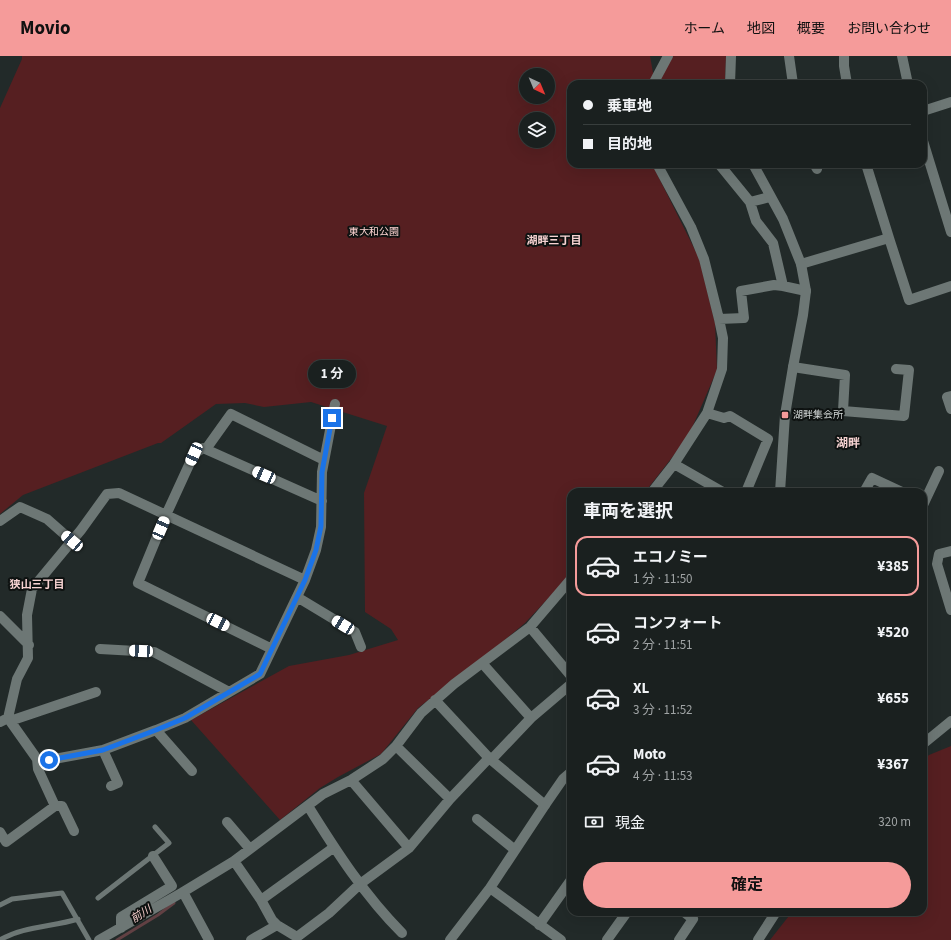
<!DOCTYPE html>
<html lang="ja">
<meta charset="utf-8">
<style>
:root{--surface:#1a201f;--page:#272d2c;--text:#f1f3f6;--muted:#9fa3a4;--line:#383e3d;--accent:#f59b9a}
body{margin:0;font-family:"Source Sans 3","Noto Sans JP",sans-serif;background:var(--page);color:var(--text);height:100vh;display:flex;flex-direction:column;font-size:15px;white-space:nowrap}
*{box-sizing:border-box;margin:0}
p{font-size:13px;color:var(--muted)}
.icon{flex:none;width:22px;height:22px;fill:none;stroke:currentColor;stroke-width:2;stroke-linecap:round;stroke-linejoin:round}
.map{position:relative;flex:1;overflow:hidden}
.details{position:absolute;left:567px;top:432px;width:360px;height:428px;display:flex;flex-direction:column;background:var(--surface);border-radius:12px;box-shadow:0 4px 16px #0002,0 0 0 1px var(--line)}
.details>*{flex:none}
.banner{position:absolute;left:567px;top:24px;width:360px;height:88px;border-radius:12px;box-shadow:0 4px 16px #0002,0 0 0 1px var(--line);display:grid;align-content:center;height:88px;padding:0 16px;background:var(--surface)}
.needle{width:26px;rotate:136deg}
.controls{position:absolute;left:519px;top:12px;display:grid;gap:8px}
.controls a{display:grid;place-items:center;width:36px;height:36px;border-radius:50%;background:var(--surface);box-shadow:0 4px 16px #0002,0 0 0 1px var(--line);font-size:20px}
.end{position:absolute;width:18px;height:18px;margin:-9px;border:5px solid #1a73e8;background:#fff;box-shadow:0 0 0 2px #fff}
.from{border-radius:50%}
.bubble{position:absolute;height:28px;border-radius:14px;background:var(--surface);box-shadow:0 4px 16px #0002,0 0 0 1px var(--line);font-size:13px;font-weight:700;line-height:28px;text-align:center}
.car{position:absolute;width:12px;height:24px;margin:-12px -6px;border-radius:5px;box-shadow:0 0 3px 1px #0007;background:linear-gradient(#fff 24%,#345 0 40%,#fff 0 76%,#345 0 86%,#fff 0)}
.banner b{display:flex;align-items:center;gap:14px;height:38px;font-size:15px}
.banner b+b{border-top:1px solid var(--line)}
.banner i{width:10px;height:10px;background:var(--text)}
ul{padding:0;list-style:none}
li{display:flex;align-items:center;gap:12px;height:60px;margin:0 8px 6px;padding:0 8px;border:2px solid transparent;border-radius:12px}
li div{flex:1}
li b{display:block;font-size:15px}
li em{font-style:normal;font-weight:700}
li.active{border-color:var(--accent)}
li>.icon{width:36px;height:36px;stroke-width:1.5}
h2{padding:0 16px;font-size:18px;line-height:48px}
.pay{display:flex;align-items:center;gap:10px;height:44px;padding:0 16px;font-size:15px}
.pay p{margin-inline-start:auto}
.cta{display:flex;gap:8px;margin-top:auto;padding:8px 16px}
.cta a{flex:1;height:46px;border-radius:24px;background:var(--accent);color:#111;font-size:16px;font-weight:700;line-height:46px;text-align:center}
header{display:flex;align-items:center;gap:24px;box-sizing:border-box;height:56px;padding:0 20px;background:var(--accent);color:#111}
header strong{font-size:19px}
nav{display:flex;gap:22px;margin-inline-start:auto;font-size:14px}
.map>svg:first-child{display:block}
.green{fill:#561f21;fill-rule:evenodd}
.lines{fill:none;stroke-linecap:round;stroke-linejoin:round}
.stream{stroke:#614043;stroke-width:3}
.service{stroke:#6d7775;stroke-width:5}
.minor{stroke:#6d7775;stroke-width:10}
.tertiary{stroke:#6d7775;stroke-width:10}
.route{stroke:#1a73e8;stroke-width:5}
.poi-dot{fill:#f59b9a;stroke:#0e1211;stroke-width:1.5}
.labels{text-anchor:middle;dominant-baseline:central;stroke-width:4;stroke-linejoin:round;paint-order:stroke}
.park-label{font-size:10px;fill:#fed5d3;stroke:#0e1211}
.poi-label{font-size:10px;fill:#d1d6d5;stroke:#0e1211;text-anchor:start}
.neighbourhood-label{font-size:11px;font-weight:bold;fill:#f7d3d2;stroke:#0e1211}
.water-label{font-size:11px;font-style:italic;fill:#f6cdcc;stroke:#0e1211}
.quarter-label{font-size:12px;font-weight:bold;fill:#f7d3d2;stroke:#0e1211}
</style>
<header>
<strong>Movio</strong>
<nav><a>ホーム</a><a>地図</a><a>概要</a><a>お問い合わせ</a></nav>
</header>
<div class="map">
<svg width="951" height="884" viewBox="0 0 951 884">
<rect width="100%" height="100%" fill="#222a29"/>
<!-- green -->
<path class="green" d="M22,0h628l5,28h-84v80h81l47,94 16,65 2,47 -29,67 -43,55h-74v82l-46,49 -37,31 -70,54 -37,46 -43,23 -18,11 -40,32 -89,-100 98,-54 60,-11 49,-15 -7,-11 -26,-17 -1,-119 23,-67 -76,-24 -47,5 -19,-4 -29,1 -55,39h-3l-135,52 -23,19v-406l22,-49zM526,19h22v22h-22zM526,63h22v22h-22z
M673,0h53l-1,28h-68z
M951,690v194h-181l22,-28h131v-152l6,-5z"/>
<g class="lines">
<!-- stream -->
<path class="stream" d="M117,884l41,-25 16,-12"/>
<!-- service -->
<path class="service" d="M98,842l71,-55 -14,-16
M0,849l12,-6 50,-6 27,47
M0,884c23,-14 53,-13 78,-21"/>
<!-- minor -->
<path class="minor" d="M789,0l4,28
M844,0v10l3,18
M902,0l6,28
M653,28l15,-28
M923,55l28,-9
M923,85l28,91
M657,108l34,63 13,32 15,60 25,-1 -3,-27 33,-6 9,1
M719,108l31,38 6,19 17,22 10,43 23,5
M814,108l3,5
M866,108l23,74
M750,146l20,-5
M801,208l88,-26 20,62 42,-14
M793,311l52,8 -2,36 61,5 5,-46 -13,-1
M951,340l-4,1 4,12
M707,357l17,5 6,-2 38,23 -22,53
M206,393l25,-35 93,46
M674,408l49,28
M652,436l22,-28 33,-51 15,-44 1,-31 -4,-19
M864,436l8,-14 30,14
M923,449l16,-34
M0,465l20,-14 27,12 25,22
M951,495l-12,3 -2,10 14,46
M297,541l58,35 6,15
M0,560l29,29
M530,571l41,49
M100,593l54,3 75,40
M272,593l-134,-66 28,-68 28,-61 9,-6 119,53
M482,607l49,55
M435,644l54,58 56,47 -55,83 -40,52
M8,662l29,41 7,1h5l54,-10 53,-20 29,-12 75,-44 45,-94 11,-30 5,-23 1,-55 13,-68
M10,665l86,-29
M0,666l8,-4 9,-39 11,-21 -1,-43 5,-26 49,-59 26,-36 12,-1 186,87
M156,674l36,41
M396,690l54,53
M103,694l15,33 -7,3
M491,704l40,-42 40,-34
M351,724l58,68
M55,750h7l12,25
M308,750c28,45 57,90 94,127
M477,763l38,31
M227,766l23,27
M0,776l6,10 49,-36 -17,-37 -1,-10
M234,805l27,39 11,20 5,5 20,12 32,-24 31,-29 49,-36 41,-49 39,-41
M490,832l71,52
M183,836l26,48
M261,844l72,-52
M539,869l32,-45
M121,872v-11l51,-31 -19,-30
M99,884l84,-48 51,-31 89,-67 28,-14 32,-21 13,-13 25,-33 33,-29 76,-57 41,-48
M251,884l26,-15
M607,884l20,-28
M679,884l14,-21 -9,-7"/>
<!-- tertiary -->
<path class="tertiary" d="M730,28l1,-28
M753,108l30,55 18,45 5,27 -3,24 -10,52 -8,48 -5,77
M923,688l28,-23
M545,749l18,-26 8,-7
M758,884l18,-28"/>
</g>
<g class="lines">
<!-- route -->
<path class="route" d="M49,704l54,-10 53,-20 29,-12 75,-44 45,-94 11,-30 5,-24 1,-54 10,-54"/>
</g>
<!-- markers -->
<rect class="poi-dot" x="781" y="355" width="8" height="8" rx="2"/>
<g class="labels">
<!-- park labels -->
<g class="park-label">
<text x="374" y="176">東大和公園</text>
</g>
<!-- poi labels -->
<g class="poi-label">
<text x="793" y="359">湖畔集会所</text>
</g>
<!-- neighbourhood labels -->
<g class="neighbourhood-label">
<text x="554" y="184">湖畔三丁目</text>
<text x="37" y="528">狭山三丁目</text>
</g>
<!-- water labels -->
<g class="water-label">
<text transform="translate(141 858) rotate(-33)">前川</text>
</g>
<!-- quarter labels -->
<g class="quarter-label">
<text x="848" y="387">湖畔</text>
</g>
</g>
</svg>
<div class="controls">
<a><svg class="needle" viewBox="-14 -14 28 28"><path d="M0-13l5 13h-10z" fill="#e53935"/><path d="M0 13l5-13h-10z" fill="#9fa3a4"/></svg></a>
<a><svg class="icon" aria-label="layers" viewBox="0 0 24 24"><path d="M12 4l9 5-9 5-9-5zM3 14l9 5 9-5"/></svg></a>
</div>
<i class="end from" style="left:49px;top:704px"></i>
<i class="end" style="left:332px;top:362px"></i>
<div class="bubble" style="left:308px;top:304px;width:48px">1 分</div>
<i class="car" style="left:194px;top:398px;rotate:204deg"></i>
<i class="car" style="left:264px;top:419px;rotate:294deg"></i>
<i class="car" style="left:161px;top:472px;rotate:23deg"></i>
<i class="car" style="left:72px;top:485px;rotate:311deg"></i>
<i class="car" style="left:218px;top:566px;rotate:116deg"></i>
<i class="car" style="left:343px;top:569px;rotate:301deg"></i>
<i class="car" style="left:141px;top:595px;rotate:273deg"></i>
<div class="banner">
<b><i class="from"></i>乗車地</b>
<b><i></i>目的地</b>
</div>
<section class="details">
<h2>車両を選択</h2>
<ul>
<li class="active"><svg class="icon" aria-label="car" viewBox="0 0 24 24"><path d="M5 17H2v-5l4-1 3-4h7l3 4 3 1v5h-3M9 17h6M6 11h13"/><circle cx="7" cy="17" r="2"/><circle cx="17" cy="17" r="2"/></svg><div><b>エコノミー</b><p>1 分 · 11:50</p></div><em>¥385</em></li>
<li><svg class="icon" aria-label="car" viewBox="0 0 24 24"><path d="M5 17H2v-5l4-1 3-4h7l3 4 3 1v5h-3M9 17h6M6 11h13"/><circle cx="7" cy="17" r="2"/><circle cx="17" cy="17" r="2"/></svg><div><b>コンフォート</b><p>2 分 · 11:51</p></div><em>¥520</em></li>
<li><svg class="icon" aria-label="car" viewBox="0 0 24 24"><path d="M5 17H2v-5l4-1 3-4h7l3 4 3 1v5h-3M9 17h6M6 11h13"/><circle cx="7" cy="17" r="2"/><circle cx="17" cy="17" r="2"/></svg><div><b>XL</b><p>3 分 · 11:52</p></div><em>¥655</em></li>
<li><svg class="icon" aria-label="car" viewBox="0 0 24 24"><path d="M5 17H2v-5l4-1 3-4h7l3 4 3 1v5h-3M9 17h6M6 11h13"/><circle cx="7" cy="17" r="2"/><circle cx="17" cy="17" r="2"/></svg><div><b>Moto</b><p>4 分 · 11:53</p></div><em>¥367</em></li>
</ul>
<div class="pay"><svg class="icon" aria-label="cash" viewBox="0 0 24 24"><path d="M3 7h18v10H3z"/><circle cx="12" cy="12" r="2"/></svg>現金<p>320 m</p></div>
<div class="cta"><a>確定</a></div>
</section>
</div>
